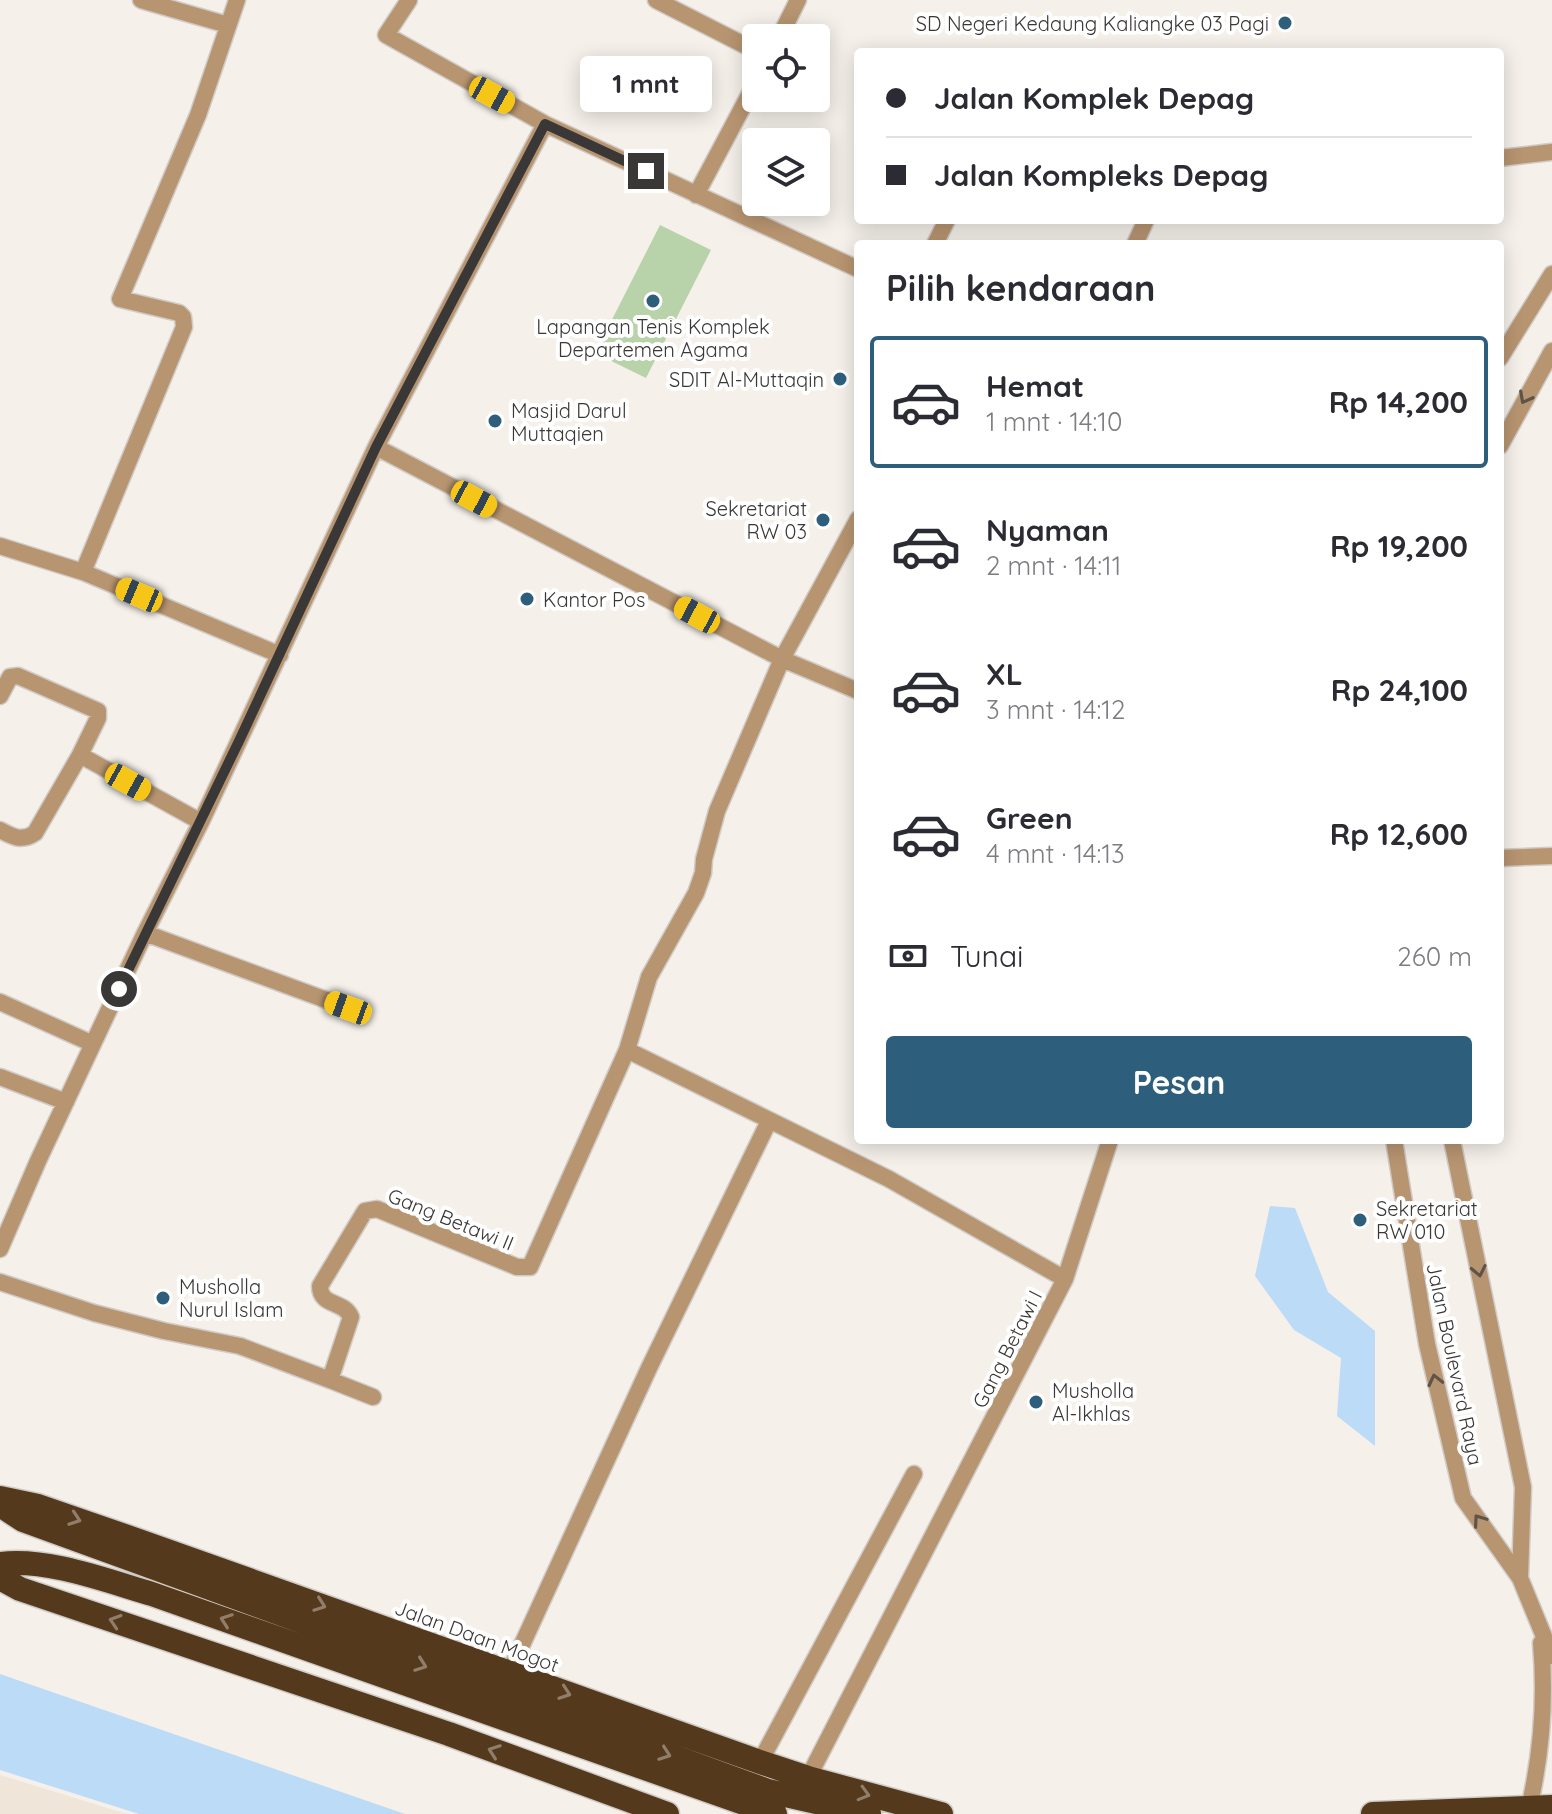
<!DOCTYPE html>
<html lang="id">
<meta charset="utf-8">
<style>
:root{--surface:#fff;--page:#f7f7f7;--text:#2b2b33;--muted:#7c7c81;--line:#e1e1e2;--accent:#2d5f7d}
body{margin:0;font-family:Quicksand,sans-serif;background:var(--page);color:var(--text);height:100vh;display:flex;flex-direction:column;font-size:30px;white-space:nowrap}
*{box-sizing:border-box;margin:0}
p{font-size:26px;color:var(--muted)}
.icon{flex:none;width:44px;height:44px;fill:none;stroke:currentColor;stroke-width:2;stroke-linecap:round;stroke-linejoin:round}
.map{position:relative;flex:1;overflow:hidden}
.drawer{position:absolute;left:854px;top:240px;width:650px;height:904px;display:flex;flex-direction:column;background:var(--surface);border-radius:8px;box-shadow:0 4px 20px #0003}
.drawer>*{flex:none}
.banner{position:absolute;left:854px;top:48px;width:650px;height:176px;border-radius:8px;box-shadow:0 4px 20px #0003;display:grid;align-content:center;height:176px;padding:0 32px;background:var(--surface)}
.controls{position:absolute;left:742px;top:24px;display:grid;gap:16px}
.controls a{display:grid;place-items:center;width:88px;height:88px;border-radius:8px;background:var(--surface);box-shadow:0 4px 20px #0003;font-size:40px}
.end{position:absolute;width:36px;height:36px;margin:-18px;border:10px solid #3a3836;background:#fff;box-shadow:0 0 0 4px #fff}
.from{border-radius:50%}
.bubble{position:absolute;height:56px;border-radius:8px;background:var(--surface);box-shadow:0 4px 20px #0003;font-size:26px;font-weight:800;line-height:56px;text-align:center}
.car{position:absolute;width:24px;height:48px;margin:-24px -12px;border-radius:10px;box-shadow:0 0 6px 2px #0007;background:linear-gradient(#f5c518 24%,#345 0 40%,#f5c518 0 76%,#345 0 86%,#f5c518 0)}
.banner b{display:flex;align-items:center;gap:28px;height:76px;font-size:30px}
.banner b+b{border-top:2px solid var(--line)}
.banner i{width:20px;height:20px;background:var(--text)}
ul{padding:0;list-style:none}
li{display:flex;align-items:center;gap:24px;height:132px;margin:0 16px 12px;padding:0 16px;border:4px solid transparent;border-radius:8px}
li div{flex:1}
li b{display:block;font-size:30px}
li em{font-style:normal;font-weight:800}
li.current{border-color:var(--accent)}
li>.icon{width:72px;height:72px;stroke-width:1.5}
h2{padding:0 32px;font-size:36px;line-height:96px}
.pay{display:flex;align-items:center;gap:20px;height:88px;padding:0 32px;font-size:30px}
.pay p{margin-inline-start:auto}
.button{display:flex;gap:16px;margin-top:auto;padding:16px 32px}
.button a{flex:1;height:92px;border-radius:8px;background:var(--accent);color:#fff;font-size:32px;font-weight:800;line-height:92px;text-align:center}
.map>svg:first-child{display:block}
.built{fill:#efe5d9}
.green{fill:#b8d2a9}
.water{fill:#bcdbf7}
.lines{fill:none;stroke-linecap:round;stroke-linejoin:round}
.street-casing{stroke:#d0cbc6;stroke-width:19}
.highway-casing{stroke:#d0cbc6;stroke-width:27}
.street{stroke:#b89571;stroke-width:16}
.highway{stroke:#54391c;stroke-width:24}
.oneway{stroke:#605448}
.oneway2{stroke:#907e6b}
.route{stroke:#3a3836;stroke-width:10}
.poi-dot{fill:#2d5f7d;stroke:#fff;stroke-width:3}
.labels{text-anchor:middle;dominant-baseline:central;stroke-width:8;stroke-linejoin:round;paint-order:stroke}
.poi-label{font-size:20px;fill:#3a3836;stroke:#fff;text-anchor:start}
.street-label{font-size:20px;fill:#3a3836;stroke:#fff}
</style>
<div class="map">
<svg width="1552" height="1814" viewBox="0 0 1552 1814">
<rect width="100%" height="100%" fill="#f5f0ea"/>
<!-- built -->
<path class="built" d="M0,1775l127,39h-127z"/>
<!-- green -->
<path class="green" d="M660,225l51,25 -65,128 -51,-25z"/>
<!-- water -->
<path class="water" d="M1270,1206l25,2 33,84 47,39v115l-38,-30 4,-58 -47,-28 -39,-54z
M0,1674l405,140h-266l-139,-44z"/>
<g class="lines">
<!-- street casing -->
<g class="street-casing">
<path id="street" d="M141,0l87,25
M656,0l100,51
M779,38l19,-38
M545,124l313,145
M1500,158l52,-6
M696,195l60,-113
M935,244l12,-24
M1135,244l11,-24
M1500,358l52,-84
M1500,446l52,-95
M376,447l406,212 76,32
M0,546l83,26 197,83
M83,572l101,-245 -1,-10 -4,-4 -59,-14 78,-184 39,-115
M0,696l10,-19 8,-1 80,35v7l-18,37 121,67
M0,830c13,7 22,12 35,3l45,-78
M1500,858l52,-2
M145,933l203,75
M0,1002l93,42
M627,1050l22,-73 47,-84 7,-20 1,-14 13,-48 65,-152 76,-140
M0,1077l66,25
M1394,1140l33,204 36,154 57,80 32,78
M1452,1140l71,347 -3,91
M0,1249l38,-88 107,-228 56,-111 175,-375 169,-323 -159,-89 23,-35
M0,1282l94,31 70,18 76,15 90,34 21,-63c-7,-17 -31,-10 -31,-31l45,-75 12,-2 140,58h13l97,-217 262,129 176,100
M330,1380l43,17
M509,1673l140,-305 120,-247
M760,1762l154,-288
M808,1778l257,-499 45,-139
M1529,1808c13,-56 17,-108 12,-165"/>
</g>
<!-- highway casing -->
<g class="highway-casing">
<path id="highway" d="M0,1498l38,8 104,36 618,220 48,16 133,36
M0,1505l23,15 745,271 101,23
M0,1564c48,-6 107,17 152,30l623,220
M0,1578l20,11 429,145 218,80
M1373,1814l179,-7"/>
</g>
<!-- street -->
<use href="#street" class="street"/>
<!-- highway -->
<use href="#highway" class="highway"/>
</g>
<!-- one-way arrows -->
<defs><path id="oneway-chevron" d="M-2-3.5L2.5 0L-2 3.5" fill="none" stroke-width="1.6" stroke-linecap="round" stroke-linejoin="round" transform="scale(2)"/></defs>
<g class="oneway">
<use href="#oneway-chevron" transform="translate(1525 398) rotate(118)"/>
<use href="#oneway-chevron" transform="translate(1479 1271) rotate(78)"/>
<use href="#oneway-chevron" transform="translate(1435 1380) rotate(-103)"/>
<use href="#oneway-chevron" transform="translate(1479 1520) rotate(-125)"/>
</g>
<g class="oneway2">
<use href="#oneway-chevron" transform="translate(75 1519) rotate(19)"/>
<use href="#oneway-chevron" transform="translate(320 1605) rotate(20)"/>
<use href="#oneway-chevron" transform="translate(226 1620) rotate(-160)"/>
<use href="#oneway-chevron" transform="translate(115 1621) rotate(-162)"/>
<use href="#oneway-chevron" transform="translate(421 1665) rotate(20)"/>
<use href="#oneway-chevron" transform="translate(565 1693) rotate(19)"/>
<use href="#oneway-chevron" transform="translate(494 1751) rotate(-160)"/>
<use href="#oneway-chevron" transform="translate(665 1754) rotate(20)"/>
<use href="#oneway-chevron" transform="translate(864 1794) rotate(16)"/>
</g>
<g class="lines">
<!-- route -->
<path class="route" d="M119,989l121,-250 136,-292 169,-323 101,47"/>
</g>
<!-- markers -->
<g class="poi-dot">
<circle cx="1285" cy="23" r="8"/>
<circle cx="653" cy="301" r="8"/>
<circle cx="840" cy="379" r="8"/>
<circle cx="495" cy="421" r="8"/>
<circle cx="823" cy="520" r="8"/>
<circle cx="527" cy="599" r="8"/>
<circle cx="1360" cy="1220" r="8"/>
<circle cx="163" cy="1298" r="8"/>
<circle cx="1036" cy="1402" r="8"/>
</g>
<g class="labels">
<!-- poi labels -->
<g class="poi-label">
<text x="1269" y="23" text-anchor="end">SD Negeri Kedaung Kaliangke 03 Pagi</text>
<text x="653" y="326" text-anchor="middle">Lapangan Tenis Komplek<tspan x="653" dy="23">Departemen Agama</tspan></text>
<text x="824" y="379" text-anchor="end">SDIT Al-Muttaqin</text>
<text x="511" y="410">Masjid Darul<tspan x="511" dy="23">Muttaqien</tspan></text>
<text x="807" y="508" text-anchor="end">Sekretariat<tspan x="807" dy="23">RW 03</tspan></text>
<text x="543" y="599">Kantor Pos</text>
<text x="1376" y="1208">Sekretariat<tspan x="1376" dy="23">RW 010</tspan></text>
<text x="179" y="1286">Musholla<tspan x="179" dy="23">Nurul Islam</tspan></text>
<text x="1052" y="1390">Musholla<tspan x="1052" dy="23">Al-Ikhlas</tspan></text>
</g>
<!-- street labels -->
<g class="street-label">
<text transform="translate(451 1219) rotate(22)">Gang Betawi II</text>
<text transform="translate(1007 1349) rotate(-63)">Gang Betawi I</text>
<text transform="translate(1455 1364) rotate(78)">Jalan Boulevard Raya</text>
<text transform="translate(477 1636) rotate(20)">Jalan Daan Mogot</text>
</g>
</g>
</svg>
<div class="controls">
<a><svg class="icon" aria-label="locate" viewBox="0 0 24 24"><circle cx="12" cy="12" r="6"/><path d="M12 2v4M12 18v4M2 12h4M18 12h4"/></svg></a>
<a><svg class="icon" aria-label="layers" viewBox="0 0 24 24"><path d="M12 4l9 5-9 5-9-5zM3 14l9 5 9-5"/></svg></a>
</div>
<i class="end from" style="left:119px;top:989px"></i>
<i class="end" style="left:646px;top:171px"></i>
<div class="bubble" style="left:580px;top:56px;width:132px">1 mnt</div>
<i class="car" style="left:492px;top:95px;rotate:119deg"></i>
<i class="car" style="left:474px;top:499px;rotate:118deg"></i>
<i class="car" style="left:139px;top:595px;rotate:293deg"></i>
<i class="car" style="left:697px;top:615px;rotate:298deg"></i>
<i class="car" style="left:128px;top:782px;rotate:119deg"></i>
<i class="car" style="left:348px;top:1008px;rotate:290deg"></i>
<div class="banner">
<b><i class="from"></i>Jalan Komplek Depag</b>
<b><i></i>Jalan Kompleks Depag</b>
</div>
<section class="drawer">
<h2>Pilih kendaraan</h2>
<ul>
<li class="current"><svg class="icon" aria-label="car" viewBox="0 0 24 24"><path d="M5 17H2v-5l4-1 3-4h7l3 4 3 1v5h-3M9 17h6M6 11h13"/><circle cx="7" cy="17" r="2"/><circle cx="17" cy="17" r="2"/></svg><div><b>Hemat</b><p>1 mnt · 14:10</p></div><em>Rp 14,200</em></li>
<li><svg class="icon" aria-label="car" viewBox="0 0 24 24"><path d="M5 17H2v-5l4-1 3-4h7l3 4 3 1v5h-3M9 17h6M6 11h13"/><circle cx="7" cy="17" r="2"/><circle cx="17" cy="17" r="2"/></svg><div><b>Nyaman</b><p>2 mnt · 14:11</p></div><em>Rp 19,200</em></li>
<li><svg class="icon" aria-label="car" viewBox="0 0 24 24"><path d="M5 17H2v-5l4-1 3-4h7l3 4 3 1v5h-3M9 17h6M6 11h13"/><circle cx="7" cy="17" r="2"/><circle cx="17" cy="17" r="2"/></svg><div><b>XL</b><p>3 mnt · 14:12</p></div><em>Rp 24,100</em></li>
<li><svg class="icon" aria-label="car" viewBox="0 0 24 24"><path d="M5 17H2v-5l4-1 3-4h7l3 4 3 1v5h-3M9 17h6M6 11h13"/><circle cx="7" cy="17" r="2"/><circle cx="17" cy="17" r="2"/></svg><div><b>Green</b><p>4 mnt · 14:13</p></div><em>Rp 12,600</em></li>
</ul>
<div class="pay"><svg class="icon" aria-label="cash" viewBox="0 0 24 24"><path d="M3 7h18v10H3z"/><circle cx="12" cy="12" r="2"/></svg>Tunai<p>260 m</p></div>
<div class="button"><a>Pesan</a></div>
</section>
</div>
